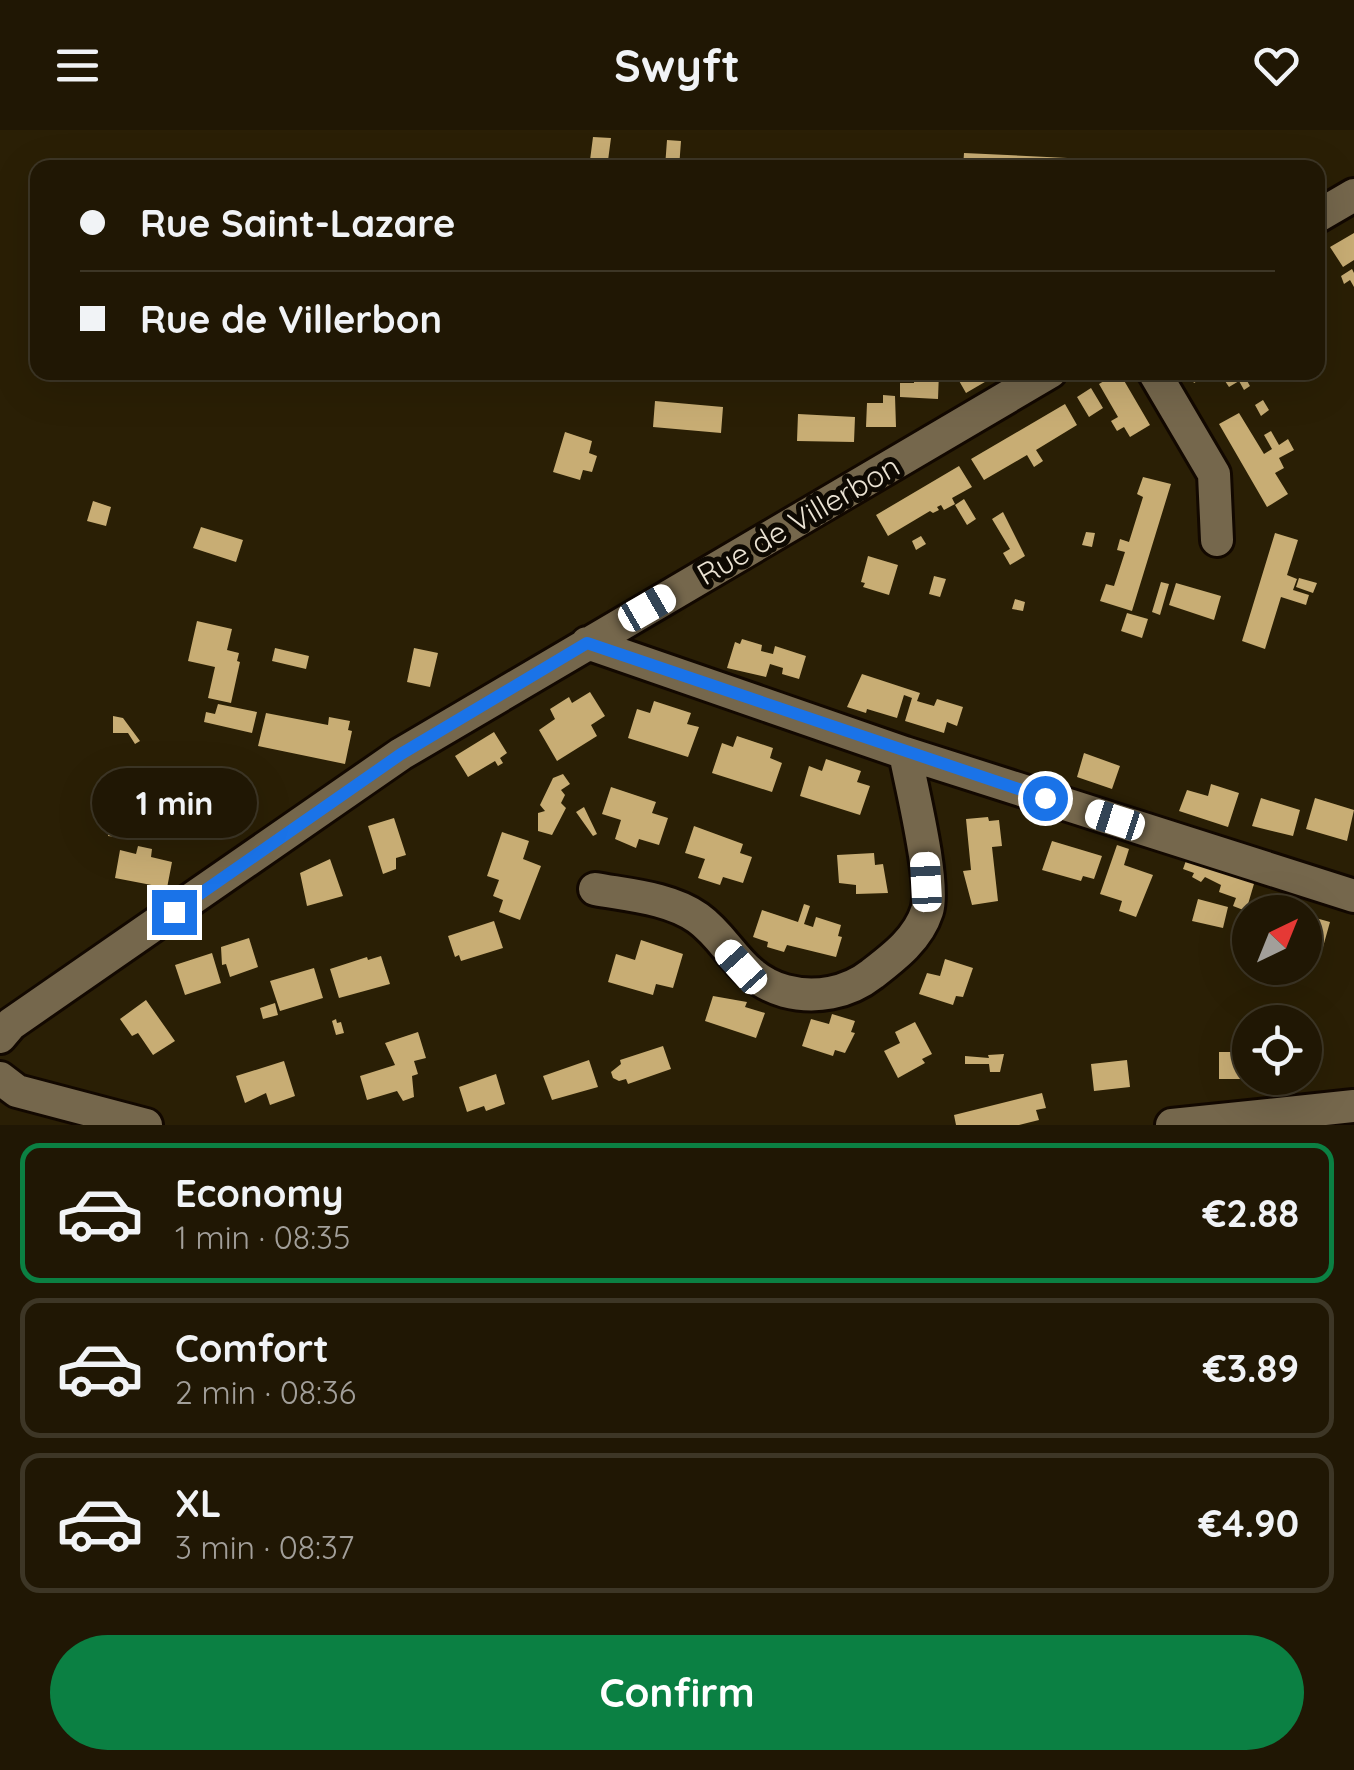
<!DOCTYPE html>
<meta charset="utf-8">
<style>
:root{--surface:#201704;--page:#28200e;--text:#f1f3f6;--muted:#a29f9a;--line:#3d3626;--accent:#0b8043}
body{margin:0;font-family:Quicksand,sans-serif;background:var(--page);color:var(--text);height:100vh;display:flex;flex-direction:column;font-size:38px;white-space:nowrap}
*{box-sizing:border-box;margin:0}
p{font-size:32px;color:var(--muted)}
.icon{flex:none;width:55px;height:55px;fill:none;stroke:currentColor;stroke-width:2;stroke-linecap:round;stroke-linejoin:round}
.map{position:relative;height:995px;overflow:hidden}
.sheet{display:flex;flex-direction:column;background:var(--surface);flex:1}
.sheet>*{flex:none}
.top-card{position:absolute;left:30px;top:30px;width:1295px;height:220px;border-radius:20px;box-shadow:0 10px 40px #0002,0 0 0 2px var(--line);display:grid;align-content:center;height:220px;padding:0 50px;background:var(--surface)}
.needle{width:65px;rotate:43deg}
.fabs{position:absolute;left:1232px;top:765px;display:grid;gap:20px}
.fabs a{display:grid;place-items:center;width:90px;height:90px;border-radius:50%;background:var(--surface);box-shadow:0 10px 40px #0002,0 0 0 2px var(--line);font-size:50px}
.end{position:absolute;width:45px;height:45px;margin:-22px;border:12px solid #1a73e8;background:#fff;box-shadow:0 0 0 5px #fff}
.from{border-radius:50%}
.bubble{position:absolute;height:70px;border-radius:35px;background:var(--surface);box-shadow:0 10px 40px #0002,0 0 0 2px var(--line);font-size:32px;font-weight:700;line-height:70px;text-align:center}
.car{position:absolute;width:30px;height:60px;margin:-30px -15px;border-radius:12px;box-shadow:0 0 8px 2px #0007;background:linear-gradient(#fff 24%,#345 0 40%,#fff 0 76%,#345 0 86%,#fff 0)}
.top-card b{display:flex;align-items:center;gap:35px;height:95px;font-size:38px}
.top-card b+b{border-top:2px solid var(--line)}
.top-card i{width:25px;height:25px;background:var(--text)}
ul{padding:18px 0 0;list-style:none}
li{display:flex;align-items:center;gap:30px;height:140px;margin:0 20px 15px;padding:0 30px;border:5px solid var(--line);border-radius:20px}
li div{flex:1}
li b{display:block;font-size:38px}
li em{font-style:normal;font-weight:700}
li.on{border-color:var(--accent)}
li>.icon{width:90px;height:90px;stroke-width:1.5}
.button{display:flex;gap:20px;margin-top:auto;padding:20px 50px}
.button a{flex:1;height:115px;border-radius:60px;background:var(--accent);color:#fff;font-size:40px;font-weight:700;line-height:115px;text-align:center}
header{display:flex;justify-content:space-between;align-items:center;height:130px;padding:0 50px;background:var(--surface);font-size:45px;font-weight:700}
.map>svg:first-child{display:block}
.building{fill:#c8ad74}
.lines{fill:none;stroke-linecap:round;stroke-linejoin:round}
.minor-casing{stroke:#120800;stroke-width:38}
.minor{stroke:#75674c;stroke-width:32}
.route{stroke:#1a73e8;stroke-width:12}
.labels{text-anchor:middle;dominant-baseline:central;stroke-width:10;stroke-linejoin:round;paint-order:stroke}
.street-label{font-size:30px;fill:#ebe3d4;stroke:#0e0902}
</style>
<header><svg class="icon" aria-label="menu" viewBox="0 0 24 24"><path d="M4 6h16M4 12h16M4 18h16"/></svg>Swyft<svg class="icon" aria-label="heart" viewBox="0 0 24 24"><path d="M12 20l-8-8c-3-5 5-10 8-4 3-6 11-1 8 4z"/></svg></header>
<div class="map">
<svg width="1354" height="995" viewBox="0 0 1354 995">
<rect width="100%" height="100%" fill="#2a1f05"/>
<!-- building -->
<path class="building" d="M593,7l18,1 -4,30h-18z
M667,10l14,1 -2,27 -14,-1z
M964,23l124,6 -1,9h-124z
M1354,103v27l-11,7 -13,-20z
M1352,139l2,4v14l-4,-7 -6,4 -3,-8z
M914,242h25l-1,27 -38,-2v-14h14z
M954,242h48l-36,21z
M1119,242l31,53 -20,12 -6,-10 -7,4 -6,-10 7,-4 -19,-33z
M1188,242h24l-18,11z
M1232,242h10l8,14 -6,4 -5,-9 -10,6 -6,-9z
M1091,258l12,20 -14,9 -12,-20z
M883,265l12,1 1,31h-30l1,-24h16z
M1263,270l6,10 -8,6 -6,-11z
M655,271l68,6 -2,26 -68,-6z
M1065,274l12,21 -41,25 7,11 -9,6 -7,-12 -43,25 -13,-21z
M1239,283l25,41 8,-5 -8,-14 7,-4 8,14 9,-6 6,11 -15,8 5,10 -9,5 13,21 -21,13 -48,-83z
M798,284l57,3 -1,25 -57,-1z
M565,302l27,9 -3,12 8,3 -5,16 -9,-2 -3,10 -27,-8z
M959,336l13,21 -20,11 3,6 -11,6 -3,-5 -4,2 2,3 -6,3 -3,-2 -42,25 -12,-21z
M1143,347l28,7 -39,127 -32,-10 6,-17 8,2 11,-34 -8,-2 3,-11 9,3 14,-45 -6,-3z
M964,369l12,20 -9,6 -12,-20z
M93,371l18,6 -5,19 -19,-5z
M1003,382l22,44 -15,9 -7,-12 7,-4 -18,-30z
M201,397l42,13 -7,22 -43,-14z
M1086,402l9,1 -3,14 -10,-2z
M1275,403l23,7 -11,35 10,4 -4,11 16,5 -3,10 -25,-8 -16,52 -23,-8z
M921,406l5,8 -10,6 -4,-9z
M868,426l30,9 -9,30 -26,-8 2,-4 -4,-1z
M934,446l12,3 -6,18 -11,-3z
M1299,448l18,5 -4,10 -17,-6z
M1161,452l8,2 -9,31 -8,-3z
M1176,453l45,13 -7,24 -45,-15z
M1015,469l10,3 -2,9 -11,-2z
M1127,483l21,6 -6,19 -21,-7z
M197,491l35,8 -5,21 12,3 -2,8 3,1 -9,41 -23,-5 7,-31 -27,-6z
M742,509l20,6 -1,6 12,3 2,-8 31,10 -7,23 -17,-5 1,-6 -13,-4 -4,13 -39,-9 8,-26 5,2z
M275,518l34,8 -3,13 -34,-8z
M414,518l24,5 -8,34 -23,-5z
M862,544l58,19 -3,8 17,5 3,-7 26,8 -6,19 -10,-4 -3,11 -39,-12 7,-23 -8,-3 -7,23 -30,-9 -1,4 -19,-6z
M590,562l15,24 -14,9 6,11 -40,25 -18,-31 16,-11 -5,-10 19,-12 3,6z
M654,571l37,12 -4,11 12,3 -11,30 -60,-19 9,-29 13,4z
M218,574l39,8 -5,21 -48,-11 2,-10 9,2z
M266,583l62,12 1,-8 21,4 -2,9 4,1 -7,33 -87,-18z
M113,586l10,2 17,23 -5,3 -7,-11h-15z
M494,602l13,21 -7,5 3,5 -5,3 -3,-5 -27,16 -13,-21z
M737,606l36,12 -3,10 12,5 -10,29 -60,-19 10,-30 11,4z
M1084,623l36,13 -8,23 -35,-12z
M826,629l35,12 -4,11 13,4 -10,29 -60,-19 9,-30 13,5z
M563,644l7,10 -9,6 4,5 -4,8 5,5 -14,27 -14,-4v-18l7,-2 -5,-6 13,-27z
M223,645l15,24 -32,22 -15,-24z
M1211,654l28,9 -11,34 -49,-16 8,-21 21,6z
M611,657l45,15 -4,11 16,5 -9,27 -20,-6 -3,9 -21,-9 6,-19 -19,-6z
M1261,668l39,12 -7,26 -41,-10z
M1315,668l39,12 -7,31 -41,-12z
M584,677l13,27 -4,2 -17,-24z
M988,687l1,4 10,-1 3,26 -10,1 6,54 -26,4 -9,-34 8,-1 -5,-51z
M394,688l12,37 -10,3v11l-13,5 -15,-48z
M110,694l16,2 -1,12 -17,-2z
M694,696l49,18 -3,9 12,4 -9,26 -20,-6 -3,8 -22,-7 7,-19 -20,-6z
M502,702l27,9 -6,18 18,7 -21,54 -21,-8 4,-12 -10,-4 6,-16 -12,-4z
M1052,711l50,15 -8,23 -11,-3 -2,5 -39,-11z
M1117,715l12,4 -5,16 29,10 -17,42 -17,-6 3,-10 -22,-7z
M138,716l14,3 -1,8 21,5 -5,26 -52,-10 5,-28 16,4z
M874,723l1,12 8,-1 5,29 -32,1v-9l-17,-2 -2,-28z
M1188,725l68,22 -10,34 -13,-5 3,-8 -17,-6 2,-7 -16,-8 -4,5 -9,-5 2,-4 -11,-4z
M330,729l13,37 -36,10 -7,-33z
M1198,769l30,8 -5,21 -31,-7z
M804,774l6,2 -6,18 9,3 3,-10 25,8 -3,11 4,1 -6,20 -49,-12 -3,7 -17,-5 1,-5 -15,-5 9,-27 36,12z
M1305,785l25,7 -7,25 -18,-4z
M1244,788l6,2v30l-14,-4z
M494,791l9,27 -42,13 -2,-6 -4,2 -7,-21z
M249,808l9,29 -28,10 -4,-13 -4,1 -1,-18z
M641,810l42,14 -10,34 -17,-4 -3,11 -45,-13 8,-28 19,6z
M212,823l9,30 -36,12 -10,-30z
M381,826l9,28 -51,14 -9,-29 37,-12 1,3z
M945,829l28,9 -10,29 -7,-1 -3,9 -34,-11 8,-21 13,3z
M314,838l9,30 -43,13 -10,-30z
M713,866l34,6 -2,5 20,6 -9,25 -51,-17z
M146,870l29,41 -22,14 -15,-22 -6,3 -12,-17z
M275,873l3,12 -15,4 -3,-11z
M832,884l23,7 -4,11 4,1 -10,20 -10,-3 -2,6 -31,-10 9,-27 18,5z
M336,889l1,4 4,-1 3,11 -8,2 -4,-14z
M915,892l17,32 -10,5 3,4 -27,15 -14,-27 16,-8 -5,-11z
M418,902l8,26 -12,3 4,13 -6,2 2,21 -11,4 -6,-10 -30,9 -7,-24 35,-11 -10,-22z
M663,916l8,23 -43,15 -2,-5 -7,2 -6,-3 -2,-6 10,-8 -1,-4z
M1219,922h31v27h-31z
M1004,924l-4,18h-10l-1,-8h-24v-8l24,2 -1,-3z
M589,930l9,27 -46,13 -9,-24z
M1127,930l3,27 -36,4 -3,-27z
M284,931l11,35 -25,9 -4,-12 -21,10 -9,-27z
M496,944l9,30 -19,7 -2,-5 -17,6 -8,-25z
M1042,963l4,15 -10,2 3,10 -20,5h-63l-2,-10z"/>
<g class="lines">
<!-- minor casing -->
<g class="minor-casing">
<path id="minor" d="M1318,86l36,-21
M1154,242l60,102 3,66
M587,513l318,110 449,143
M595,759c33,6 75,9 103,29 32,23 41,60 87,73 30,8 63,2 87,-17 22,-17 46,-35 55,-63 9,-27 -16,-126 -22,-158
M0,907l11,-13 390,-270 649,-382
M0,948l17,13 129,34
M1172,995l182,-19"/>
</g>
<!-- minor -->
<use href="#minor" class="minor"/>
</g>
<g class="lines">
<!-- route -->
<path class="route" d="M174,782l227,-158 186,-111 458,155"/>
</g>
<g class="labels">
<!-- street labels -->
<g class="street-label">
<text transform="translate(798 390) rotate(-30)">Rue de Villerbon</text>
</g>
</g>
</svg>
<div class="fabs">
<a><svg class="needle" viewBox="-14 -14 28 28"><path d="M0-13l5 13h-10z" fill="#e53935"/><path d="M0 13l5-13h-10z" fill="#a29f9a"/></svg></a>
<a><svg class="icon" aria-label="locate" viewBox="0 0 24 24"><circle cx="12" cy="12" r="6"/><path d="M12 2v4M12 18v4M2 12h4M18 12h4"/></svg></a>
</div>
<i class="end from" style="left:1045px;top:668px"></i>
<i class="end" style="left:174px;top:782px"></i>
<div class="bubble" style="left:92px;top:638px;width:165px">1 min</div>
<i class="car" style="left:647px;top:478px;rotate:60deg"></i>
<i class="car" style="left:1115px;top:690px;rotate:288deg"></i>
<i class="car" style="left:926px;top:752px;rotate:357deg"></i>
<i class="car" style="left:741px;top:837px;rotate:318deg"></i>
<div class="top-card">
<b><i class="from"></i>Rue Saint-Lazare</b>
<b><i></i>Rue de Villerbon</b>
</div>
</div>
<section class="sheet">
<ul>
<li class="on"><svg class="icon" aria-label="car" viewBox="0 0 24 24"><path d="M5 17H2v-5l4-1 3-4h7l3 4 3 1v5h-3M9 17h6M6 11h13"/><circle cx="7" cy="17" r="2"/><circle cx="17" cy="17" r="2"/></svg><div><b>Economy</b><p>1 min · 08:35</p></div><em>€2.88</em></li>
<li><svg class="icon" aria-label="car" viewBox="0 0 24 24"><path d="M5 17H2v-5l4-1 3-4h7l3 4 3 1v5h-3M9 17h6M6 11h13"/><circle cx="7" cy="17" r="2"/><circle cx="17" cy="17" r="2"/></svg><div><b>Comfort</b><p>2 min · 08:36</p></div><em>€3.89</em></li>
<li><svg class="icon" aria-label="car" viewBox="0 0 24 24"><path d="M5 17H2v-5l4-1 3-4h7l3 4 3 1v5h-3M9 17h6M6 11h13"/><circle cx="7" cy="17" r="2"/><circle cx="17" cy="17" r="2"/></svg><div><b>XL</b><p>3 min · 08:37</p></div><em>€4.90</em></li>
</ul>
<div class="button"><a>Confirm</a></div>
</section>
